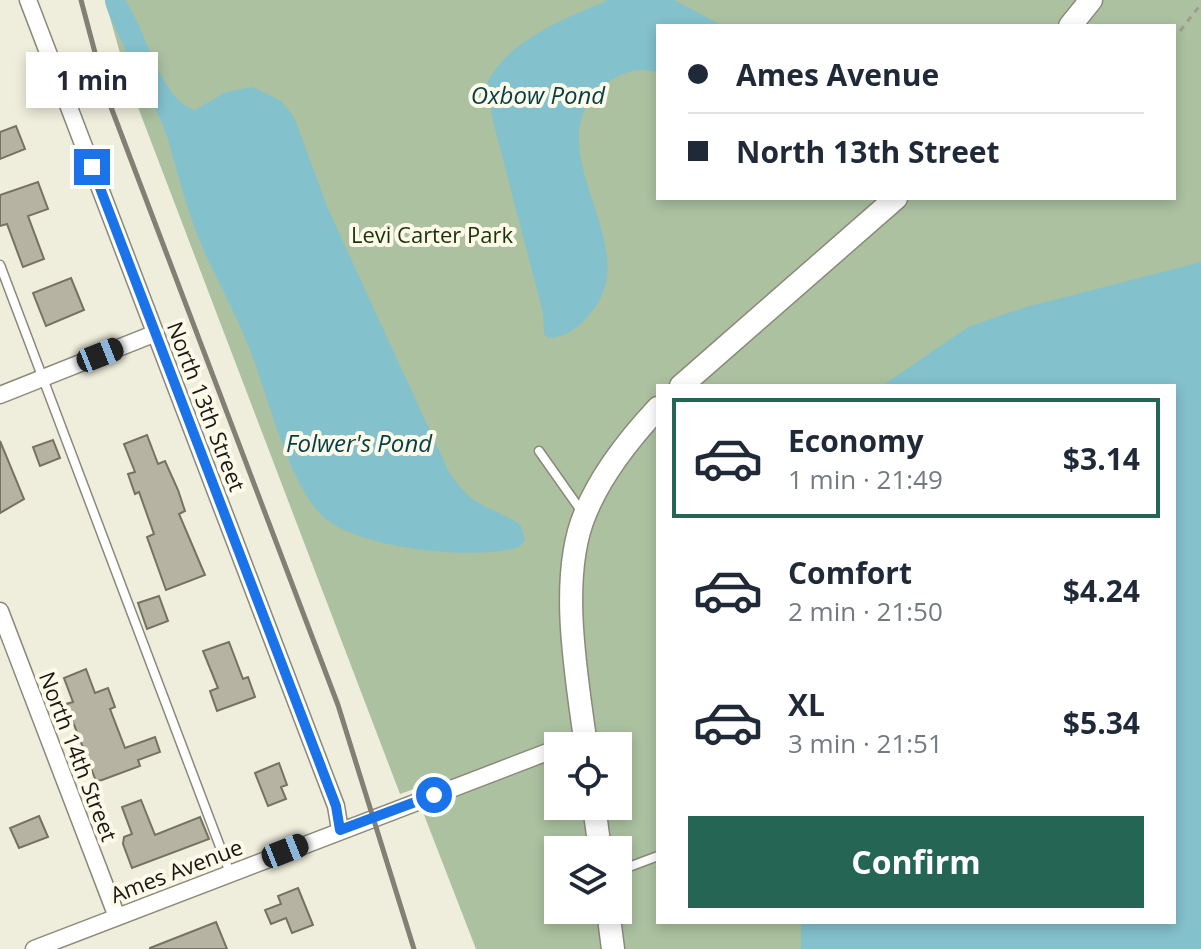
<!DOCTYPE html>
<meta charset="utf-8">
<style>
:root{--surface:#fff;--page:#f2f2f3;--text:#1f2937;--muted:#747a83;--line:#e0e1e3;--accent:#246553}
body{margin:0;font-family:"Open Sans",sans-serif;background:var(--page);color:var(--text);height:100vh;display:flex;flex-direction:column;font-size:30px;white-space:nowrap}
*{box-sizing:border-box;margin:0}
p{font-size:26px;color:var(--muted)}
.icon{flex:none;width:44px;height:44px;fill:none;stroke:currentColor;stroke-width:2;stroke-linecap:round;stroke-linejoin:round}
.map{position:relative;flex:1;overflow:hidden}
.drawer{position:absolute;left:656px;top:384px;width:520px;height:540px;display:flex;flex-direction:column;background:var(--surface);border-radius:0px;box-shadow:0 4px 12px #0003}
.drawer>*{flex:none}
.top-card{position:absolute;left:656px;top:24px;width:520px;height:176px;border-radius:0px;box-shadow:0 4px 12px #0003;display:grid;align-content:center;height:176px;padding:0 32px;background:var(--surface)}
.buttons{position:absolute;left:544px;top:732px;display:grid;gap:16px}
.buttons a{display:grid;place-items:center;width:88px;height:88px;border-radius:0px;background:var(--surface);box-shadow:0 4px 12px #0003;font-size:40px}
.end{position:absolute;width:36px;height:36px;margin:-18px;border:10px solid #1a73e8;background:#fff;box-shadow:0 0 0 4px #fff}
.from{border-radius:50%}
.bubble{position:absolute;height:56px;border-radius:0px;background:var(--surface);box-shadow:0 4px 12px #0003;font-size:26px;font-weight:700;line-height:56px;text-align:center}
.car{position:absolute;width:24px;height:48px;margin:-24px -12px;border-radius:10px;box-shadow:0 0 6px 2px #0007;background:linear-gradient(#222 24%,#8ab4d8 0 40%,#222 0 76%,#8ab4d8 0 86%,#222 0)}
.top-card b{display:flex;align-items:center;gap:28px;height:76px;font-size:30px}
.top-card b+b{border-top:2px solid var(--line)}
.top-card i{width:20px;height:20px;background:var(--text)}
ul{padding:14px 0 0;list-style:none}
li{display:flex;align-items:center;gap:24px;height:120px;margin:0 16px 12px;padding:0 16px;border:4px solid transparent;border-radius:0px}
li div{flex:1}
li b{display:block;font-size:30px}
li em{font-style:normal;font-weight:700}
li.selected{border-color:var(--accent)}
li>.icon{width:72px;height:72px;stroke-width:1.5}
.cta{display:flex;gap:16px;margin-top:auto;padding:16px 32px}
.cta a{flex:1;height:92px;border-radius:0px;background:var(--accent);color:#fff;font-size:32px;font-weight:700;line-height:92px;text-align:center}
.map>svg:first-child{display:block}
.green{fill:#abc1a0;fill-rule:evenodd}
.water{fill:#83c1cc}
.building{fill:#b6b3a3;stroke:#747264;stroke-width:2}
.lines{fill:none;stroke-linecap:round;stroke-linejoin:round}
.lane-casing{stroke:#8b897a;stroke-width:11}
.street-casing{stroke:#8b897a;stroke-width:19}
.secondary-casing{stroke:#8b897a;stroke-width:25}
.path{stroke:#9e9d90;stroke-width:3;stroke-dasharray:6 6;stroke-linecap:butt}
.lane{stroke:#fff;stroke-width:8}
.street{stroke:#fff;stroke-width:16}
.secondary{stroke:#fff;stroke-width:22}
.rail{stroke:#828075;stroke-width:5}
.route{stroke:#1a73e8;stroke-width:10}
.labels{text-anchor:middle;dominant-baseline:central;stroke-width:8;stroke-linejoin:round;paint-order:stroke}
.park-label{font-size:22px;fill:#193307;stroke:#fdfaea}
.street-label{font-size:22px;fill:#191813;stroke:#fdfaea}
.water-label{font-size:24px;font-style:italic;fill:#043f48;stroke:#fdfaea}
</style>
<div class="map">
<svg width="1201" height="949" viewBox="0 0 1201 949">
<rect width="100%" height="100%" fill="#efeddc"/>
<!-- green -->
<path class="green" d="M105,0h1096v949h-725l-62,-160 -14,5 -272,-713zM658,26h516v172h-516zM658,386h516v536h-516zM558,746h60v60h-60zM558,850h60v60h-60z"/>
<!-- water -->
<path class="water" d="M105,0h20c21,29 35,100 70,110l31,-18 27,-5 28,14 13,16 34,92 120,261c23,37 37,34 72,54l5,16 -6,7c-45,14 -156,2 -193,-28 -36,-28 -58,-125 -76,-169 -13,-34 -31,-66 -46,-99 -16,-37 -26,-76 -37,-115 -7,-26 -64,-124 -62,-136z
M608,0h66l49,26h-65v46c-19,-5 -35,-1 -51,11 -81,63 45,163 -18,232 -10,12 -24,23 -41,23l-4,-4 -1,-21 -51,-196 -4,-36c22,-42 79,-63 120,-81z
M1201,262v687h-400v-27h373v-536h-292l86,-59 55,-19z"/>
<!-- building -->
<path class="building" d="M16,126l9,23 -25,10v-27z
M38,182l10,27 -20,7 16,43 -21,8 -16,-43 -7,2v-31z
M71,278l13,32 -38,16 -13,-33z
M147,435l11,29 7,-3 13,29 7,21 -6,3 26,61 -39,15 -19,-53 7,-3 -15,-42 -4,2 -7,-20 7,-2 -11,-28z
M53,440l7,18 -20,8 -7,-19z
M0,441l24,58 -24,14z
M159,596l9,25 -21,8 -9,-26z
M229,642l14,37 5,-2 7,20 -38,14 -7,-20 8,-3 -15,-37z
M86,669l9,24 13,-5 7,19 -5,2 15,39 30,-11 5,15 -22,8 2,6 -38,14 -6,1 -30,-77 7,-2 -9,-24z
M279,763l8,22 -6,2 5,12 -18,7 -13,-33z
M141,800l14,35 45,-18 9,22 -77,29 -9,-24 1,-7 8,-3 -10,-27z
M39,816l9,21 -29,11 -9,-20z
M298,888l15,37 -21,8 -6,-15 -15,6 -6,-14 16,-6 -3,-8z
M216,922l11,27h-77v-1z"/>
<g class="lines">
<!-- lane casing -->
<g class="lane-casing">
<path id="lane" d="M0,265l230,608
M539,451l43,61
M618,871l40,-15"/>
</g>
<!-- street casing -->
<g class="street-casing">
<path id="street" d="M28,0l308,806 4,24
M0,395l156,-62
M0,611l117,306
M34,949l524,-201"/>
</g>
<!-- secondary casing -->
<g class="secondary-casing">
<path id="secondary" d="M1070,26l21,-26
M681,386l215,-188
M586,746c-9,-67 -28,-168 -1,-232 16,-40 44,-75 73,-106
M594,806l6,44
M608,910l5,39"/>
</g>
<!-- path -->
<path class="path" d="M1180,31l21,-27"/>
<!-- lane -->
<use href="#lane" class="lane"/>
<!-- street -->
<use href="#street" class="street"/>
<!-- secondary -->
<use href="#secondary" class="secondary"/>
<!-- rail -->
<path class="rail" d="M81,0l25,94 232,611 76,244"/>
</g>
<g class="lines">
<!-- route -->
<path class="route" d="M92,167l244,639 4,24 94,-35"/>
</g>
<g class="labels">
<!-- park labels -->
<g class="park-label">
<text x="432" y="234">Levi Carter Park</text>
</g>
<!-- street labels -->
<g class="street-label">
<text transform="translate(207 406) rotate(69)">North 13th Street</text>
<text transform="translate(79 756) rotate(69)">North 14th Street</text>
<text transform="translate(176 870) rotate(-21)">Ames Avenue</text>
</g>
<!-- water labels -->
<g class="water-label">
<text x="538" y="94">Oxbow Pond</text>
<text x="359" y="442">Folwer's Pond</text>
</g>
</g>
</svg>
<div class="buttons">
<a><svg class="icon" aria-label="locate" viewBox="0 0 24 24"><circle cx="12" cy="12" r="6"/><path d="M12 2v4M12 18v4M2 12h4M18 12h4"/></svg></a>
<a><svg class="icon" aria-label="layers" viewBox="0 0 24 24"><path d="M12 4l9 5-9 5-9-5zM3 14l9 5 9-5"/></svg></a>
</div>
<i class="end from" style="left:434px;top:795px"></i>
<i class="end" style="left:92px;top:167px"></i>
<div class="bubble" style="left:26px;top:52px;width:132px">1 min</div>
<i class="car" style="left:100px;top:355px;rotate:68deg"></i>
<i class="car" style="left:285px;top:851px;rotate:68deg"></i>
<div class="top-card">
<b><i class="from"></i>Ames Avenue</b>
<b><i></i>North 13th Street</b>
</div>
<section class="drawer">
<ul>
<li class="selected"><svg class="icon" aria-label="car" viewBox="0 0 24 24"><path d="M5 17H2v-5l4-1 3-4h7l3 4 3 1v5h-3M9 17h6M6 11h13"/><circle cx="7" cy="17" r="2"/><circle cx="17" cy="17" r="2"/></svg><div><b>Economy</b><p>1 min · 21:49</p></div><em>$3.14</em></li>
<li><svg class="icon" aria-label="car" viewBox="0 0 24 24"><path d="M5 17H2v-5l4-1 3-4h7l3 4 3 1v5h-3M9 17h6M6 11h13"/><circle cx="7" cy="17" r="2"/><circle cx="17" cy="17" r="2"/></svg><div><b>Comfort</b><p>2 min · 21:50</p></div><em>$4.24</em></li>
<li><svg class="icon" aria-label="car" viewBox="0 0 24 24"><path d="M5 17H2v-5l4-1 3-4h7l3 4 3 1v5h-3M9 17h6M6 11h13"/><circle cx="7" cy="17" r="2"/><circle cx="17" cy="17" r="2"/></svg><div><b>XL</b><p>3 min · 21:51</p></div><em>$5.34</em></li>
</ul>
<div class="cta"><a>Confirm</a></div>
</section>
</div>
